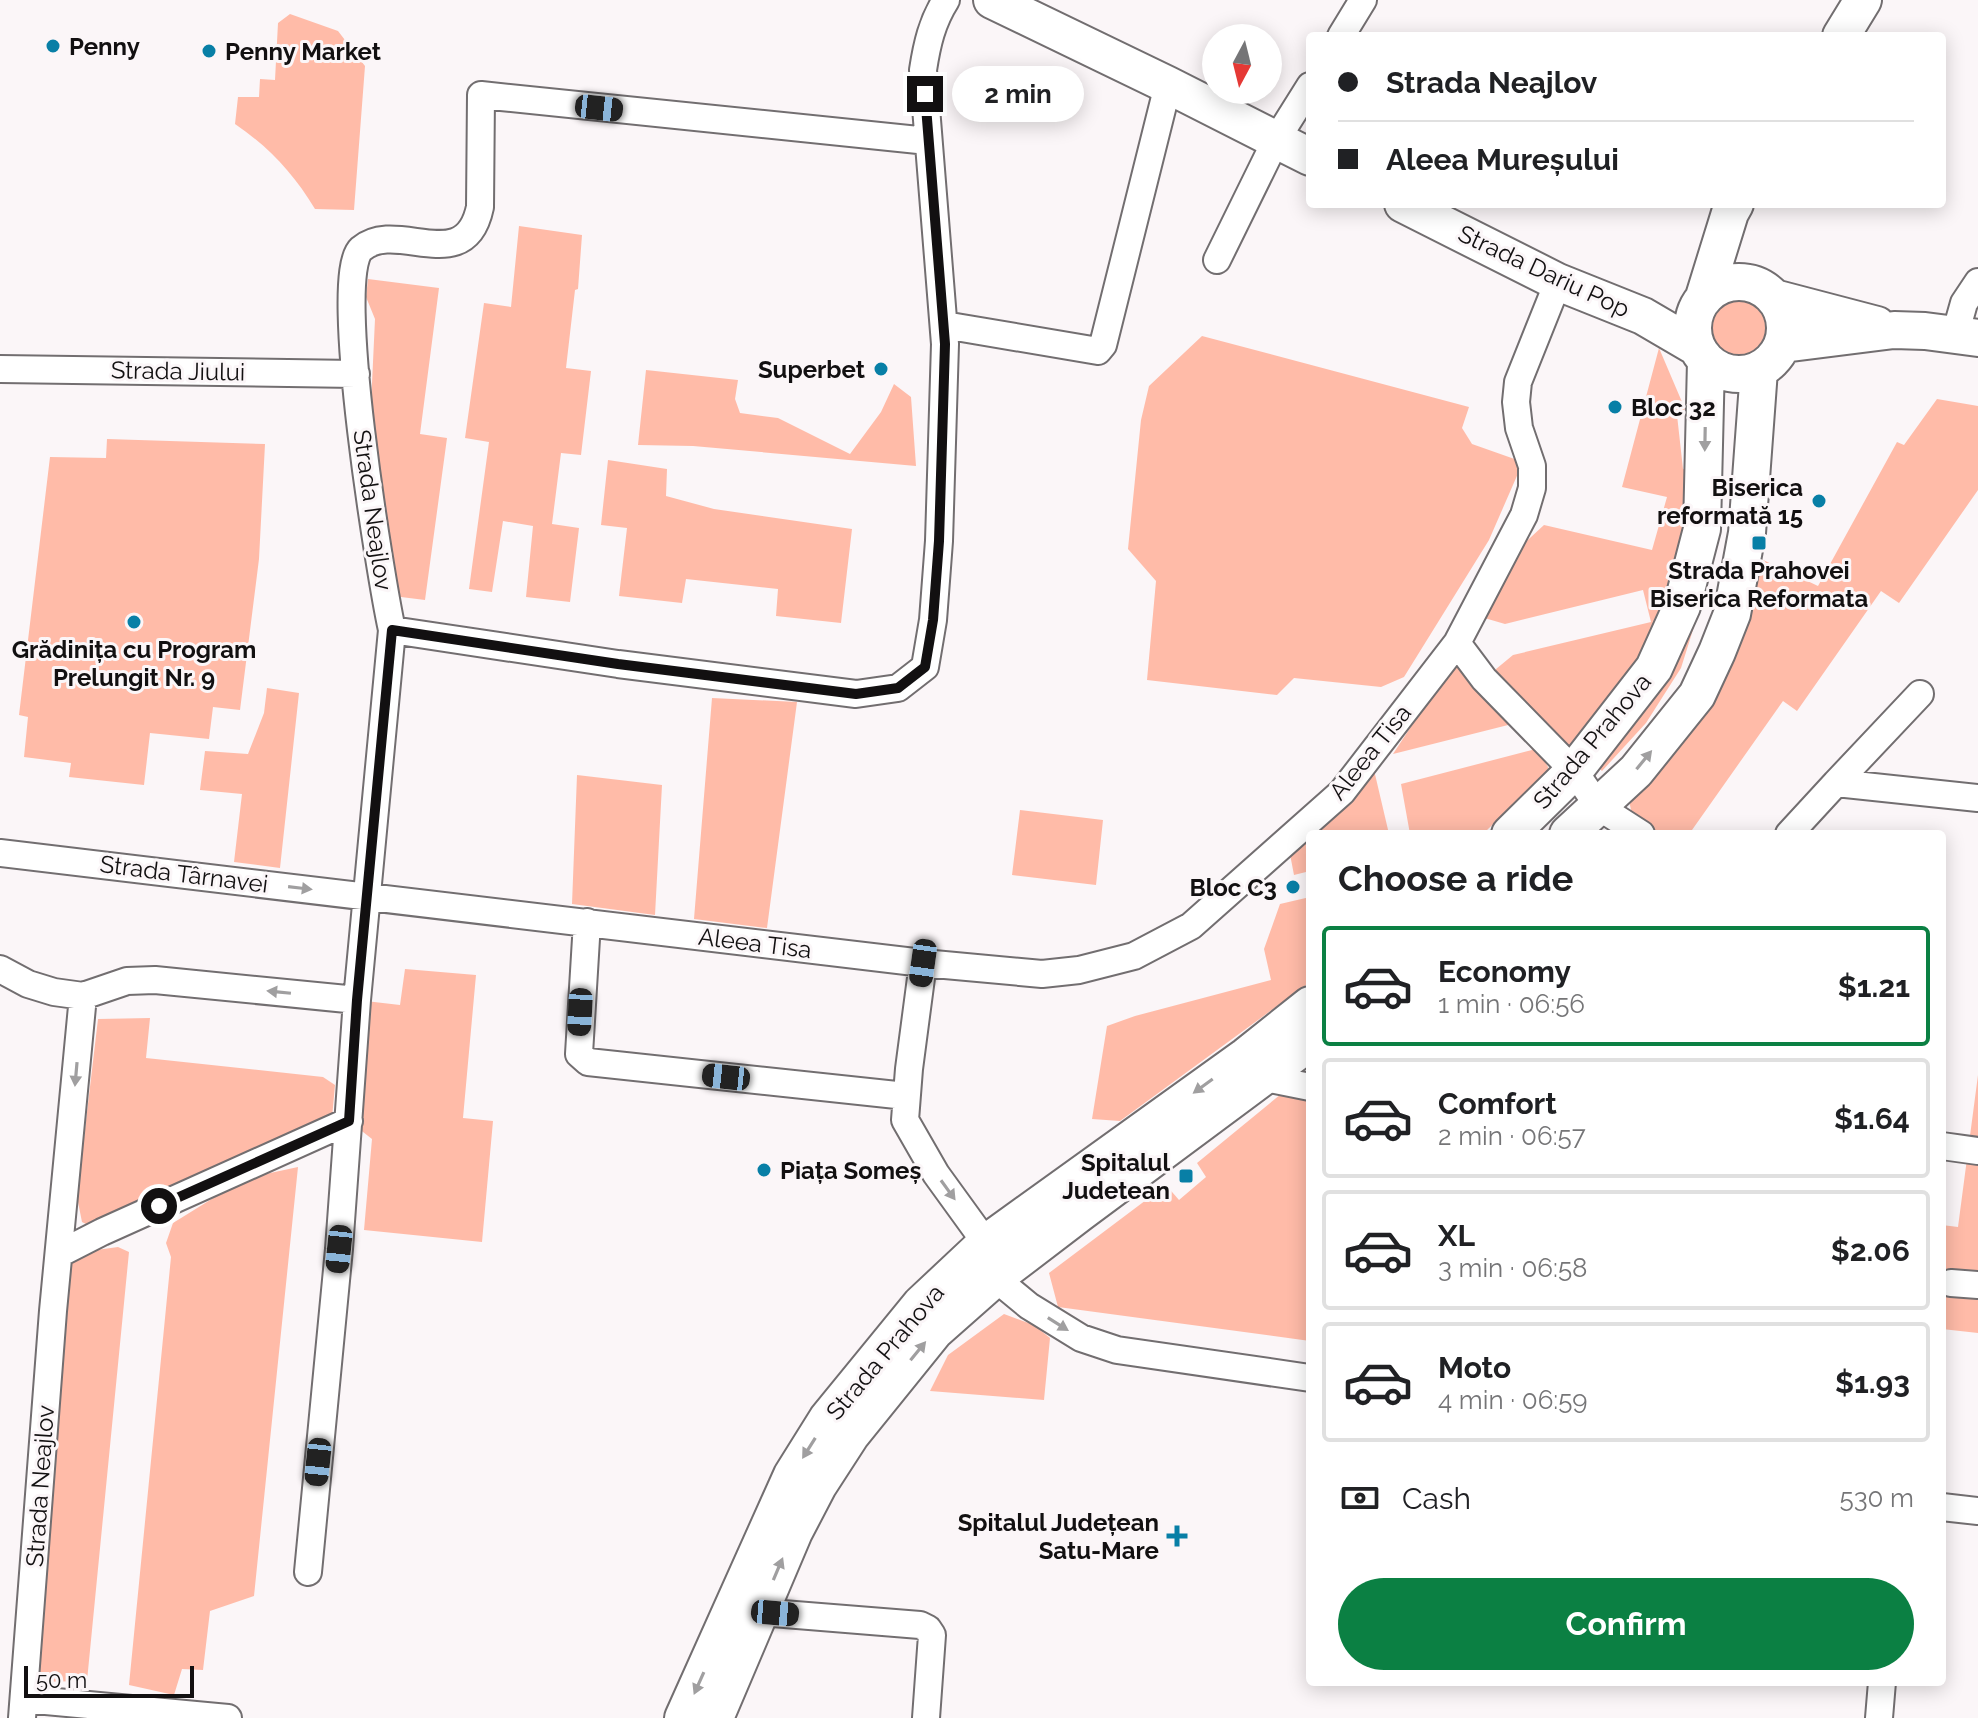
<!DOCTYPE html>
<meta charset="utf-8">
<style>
:root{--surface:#fff;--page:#f2f2f2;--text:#202124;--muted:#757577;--line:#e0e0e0;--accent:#0b8043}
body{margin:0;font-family:Raleway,sans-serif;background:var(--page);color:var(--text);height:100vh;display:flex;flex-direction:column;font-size:30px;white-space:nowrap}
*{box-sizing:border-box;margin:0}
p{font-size:26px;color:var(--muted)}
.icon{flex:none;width:44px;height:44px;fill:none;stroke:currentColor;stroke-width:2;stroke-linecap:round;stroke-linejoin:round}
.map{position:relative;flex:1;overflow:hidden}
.details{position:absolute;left:1306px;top:830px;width:640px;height:856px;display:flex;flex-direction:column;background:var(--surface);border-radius:8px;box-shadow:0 4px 20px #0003}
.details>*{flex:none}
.banner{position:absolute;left:1306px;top:32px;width:640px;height:176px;border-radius:8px;box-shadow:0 4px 20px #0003;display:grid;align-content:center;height:176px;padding:0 32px;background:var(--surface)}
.needle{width:52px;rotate:187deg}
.buttons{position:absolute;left:1202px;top:24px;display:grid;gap:16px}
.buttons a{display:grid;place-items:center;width:80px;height:80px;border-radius:50%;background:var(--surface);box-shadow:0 4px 20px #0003;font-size:40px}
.scale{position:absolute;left:24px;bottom:20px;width:170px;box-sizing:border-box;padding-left:8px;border:4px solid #121011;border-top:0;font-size:22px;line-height:28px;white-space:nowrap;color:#121011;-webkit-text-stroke:6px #fbf6f8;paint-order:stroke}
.end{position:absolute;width:36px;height:36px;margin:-18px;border:10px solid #121011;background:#fff;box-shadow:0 0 0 4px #fff}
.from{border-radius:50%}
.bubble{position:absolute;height:56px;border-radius:28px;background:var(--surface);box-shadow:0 4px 20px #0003;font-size:26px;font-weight:700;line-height:56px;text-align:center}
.car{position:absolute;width:24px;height:48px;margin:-24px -12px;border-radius:10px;box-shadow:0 0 6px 2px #0007;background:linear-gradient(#222 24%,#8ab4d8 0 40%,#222 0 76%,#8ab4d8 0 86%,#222 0)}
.banner b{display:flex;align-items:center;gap:28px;height:76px;font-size:30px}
.banner b+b{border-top:2px solid var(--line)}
.banner i{width:20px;height:20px;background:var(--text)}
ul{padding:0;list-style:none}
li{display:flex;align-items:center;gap:24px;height:120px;margin:0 16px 12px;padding:0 16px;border:4px solid var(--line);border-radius:8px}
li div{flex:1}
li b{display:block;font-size:30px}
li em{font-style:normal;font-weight:700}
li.current{border-color:var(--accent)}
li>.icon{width:72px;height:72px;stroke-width:1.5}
h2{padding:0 32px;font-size:36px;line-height:96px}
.pay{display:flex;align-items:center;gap:20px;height:88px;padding:0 32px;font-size:30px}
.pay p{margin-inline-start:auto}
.cta{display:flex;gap:16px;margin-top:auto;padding:16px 32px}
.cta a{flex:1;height:92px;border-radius:48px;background:var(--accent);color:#fff;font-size:32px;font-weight:700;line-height:92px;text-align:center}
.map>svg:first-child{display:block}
.green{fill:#ffbba8}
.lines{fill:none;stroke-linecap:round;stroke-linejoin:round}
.street-casing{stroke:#726e70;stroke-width:30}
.secondary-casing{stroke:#726e70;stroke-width:40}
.street{stroke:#fff;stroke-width:26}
.secondary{stroke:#fff;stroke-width:36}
.oneway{fill:#a09fa0}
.route{stroke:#121011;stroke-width:10}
.poi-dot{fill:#087fa6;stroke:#fbf6f8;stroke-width:3}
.labels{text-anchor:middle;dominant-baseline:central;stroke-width:6;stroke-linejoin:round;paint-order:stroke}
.poi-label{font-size:24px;font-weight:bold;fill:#121011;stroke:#fbf6f8;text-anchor:end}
.street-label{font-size:24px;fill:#121011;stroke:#fbf6f8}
</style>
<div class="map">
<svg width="1978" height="1718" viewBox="0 0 1978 1718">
<rect width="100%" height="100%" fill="#fbf6f8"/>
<!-- green -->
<path class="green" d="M290,14l48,17 27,35 -11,144 -39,-1c-21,-35 -46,-62 -80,-85l3,-27h21l1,-18 15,1 3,-57z
M519,226l63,9 -4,54 -3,1 -9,78 25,3 -10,84 -20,-2 -9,71 27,4 -9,74 -44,-5 7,-71 -30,-5 -11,71 -23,-3 20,-147 -24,-4 19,-135 27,4z
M368,279l71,9 -19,146 27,4 -22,162 -32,-4 -22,-191 4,-86 -9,-22z
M1706 329a33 33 0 1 1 66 0a33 33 0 1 1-66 0Z
M1202,336l267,71 -7,21 10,16 51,18 -34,78 -85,137 -23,10 -87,-9 -17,17 -130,-15 9,-99 -28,-32 13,-129 8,-34z
M1659,348l26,61 -8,6 6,54 21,3 -22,134 -97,150 -58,-30 22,43 -66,65h-73l-9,-50 131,-34 -8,-29 -131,33 63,-96 28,21 29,-24 138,-33 -8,-32 -138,34 -24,-7 35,-66 28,-26 108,25 15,-53 -45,-10z
M646,370l92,10 -3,19 5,14 38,5 72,36 31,-42 13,-28 17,13 5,69 -223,-20 -55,-1z
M1937,399l41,7v84l-79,113 -18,-12 -84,120 -14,-10 -91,129 5,4h-55c-7,-13 -18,-32 -9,-46 12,-18 39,-34 54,-50 33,-36 72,-131 72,-180l59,28 79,-144 7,3z
M107,439l158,5 -6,115 -19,151 -27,-3 -4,32 -59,-6 -6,52 -75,-8 2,-14 -47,-6 4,-40 -9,-2 31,-258 56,1z
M608,460l59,9 -1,27 48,13 138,20 -11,94 -65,-7 2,-27 -92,-10 -4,24 -63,-7 8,-68 -26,-3z
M1703,598l-22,70 -35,55 -44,48 -10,-10 102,-160z
M267,688l32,5 -19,175 -46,-6 8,-68 -42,-4 5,-39 43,3 16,-41z
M712,698l85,4 -30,226 -73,-9z
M1374,770l15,64h-79v37l-16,4 -5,-26z
M577,775l85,10 -7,130 -83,-11z
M1020,810l83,10 -7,65 -84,-10z
M1310,897v85l-190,139 -28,-2 15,-93 28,-10 136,-36 -7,-31 16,-45z
M405,969l71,6 -13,143 30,3 -11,121 -118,-12 8,-91 -23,-18 8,-121 43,5z
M150,1018l-4,40 177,19 12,8 -4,44 -229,103 -20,-10 -5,-25 21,-178z
M1978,1075v258l-36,-4v-104l16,2z
M1286,1090l24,1v250l-252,-34 -9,-34 117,-88 13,15 27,-23 -9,-14z
M298,1167l-44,429 -44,15 -7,59 -21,-1 -8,26 -45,-10 42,-428 -5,-14 7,-20 42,-26 46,-22z
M118,1247l11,5 -42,429 -54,1 33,-395 4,-23 19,-13z
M1004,1314l30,11 16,13 -6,62 -114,-9 18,-36z"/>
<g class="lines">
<!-- street casing -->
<g class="street-casing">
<path id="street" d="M1341,36l22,-36
M1217,260l59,-120 34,-54
M944,325l154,26 5,-6 65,-260
M1955,335l9,-32 14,-21
M0,369l356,5
M392,630l226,34 238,30 42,-6 27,-21 8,-47 6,-79 6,-197 -22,-274c4,-26 9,-48 23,-70
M1457,643l27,36 90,92 25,36 42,27
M1836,783l84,-89
M1789,834l47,-51 142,15
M0,853l923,110 119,11 37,-4 55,-14 57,-30 151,-134 115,-149 67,-128 8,-27v-22l-13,-38 -3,-26 2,-20 40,-100
M587,922l-8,132 9,8 318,34
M923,963l-14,106 -4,51 31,54 50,69 9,35 34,28 52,32 36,12 193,28
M0,969l28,15 26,8 29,4 44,-15 28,-1 202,20
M1255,1067l10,11 45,9
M1942,1146l36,5
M59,1254l43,-22 247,-111
M1951,1283l27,2
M1942,1507l36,4
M308,1572l31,-323 18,-249 35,-370c-11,-50 -61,-354 -31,-381 36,-31 104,30 119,-42l1,-112 447,46
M759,1612l161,13 8,4 4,6 -6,83
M24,1699l204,19
M22,1718l31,-407 30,-315
M1879,1718l3,-36"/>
</g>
<!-- secondary casing -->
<g class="secondary-casing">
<path id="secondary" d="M992,0l176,85 142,72
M1841,36l22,-36
M1403,204l155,78 85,34 53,31
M1693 328a46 46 0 1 1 92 0a46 46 0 1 1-92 0Z
M1704,297l26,-84 5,-9
M1774,298l103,27
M1783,344l111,-14 31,1 53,7
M1510,834l64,-63 80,-103 28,-62 20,-77 4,-168
M1568,834l68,-63 61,-76 20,-43 15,-38 15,-81 12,-163
M683,1718l109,-243 35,-56 94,-115 65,-61 260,-187 64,-51
M715,1718l79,-186 24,-46 33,-51 84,-104 60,-53 85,-65 230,-171"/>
</g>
<!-- street -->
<use href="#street" class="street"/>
<!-- secondary -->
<use href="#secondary" class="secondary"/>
</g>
<!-- one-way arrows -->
<defs><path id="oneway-solid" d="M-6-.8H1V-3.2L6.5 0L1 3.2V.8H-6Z" transform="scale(2)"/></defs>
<g class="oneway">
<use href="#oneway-solid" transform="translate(1705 439) rotate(91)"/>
<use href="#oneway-solid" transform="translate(1644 760) rotate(-51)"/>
<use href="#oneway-solid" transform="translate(300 888) rotate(7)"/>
<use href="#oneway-solid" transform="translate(279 992) rotate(-174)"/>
<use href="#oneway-solid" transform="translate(76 1074) rotate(95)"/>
<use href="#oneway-solid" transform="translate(1203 1086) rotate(144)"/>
<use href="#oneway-solid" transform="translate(948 1190) rotate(54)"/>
<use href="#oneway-solid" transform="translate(1058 1324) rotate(32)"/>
<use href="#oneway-solid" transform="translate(918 1351) rotate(-51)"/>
<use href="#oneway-solid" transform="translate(809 1448) rotate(122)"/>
<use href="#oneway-solid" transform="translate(778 1569) rotate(-67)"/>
<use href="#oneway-solid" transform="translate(699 1683) rotate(114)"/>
</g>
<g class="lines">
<!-- route -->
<path class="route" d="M159,1206l190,-85 8,-121 35,-370 226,34 238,30 42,-6 27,-21 8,-47 6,-79 6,-197 -20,-250"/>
</g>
<!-- markers -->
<g class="poi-dot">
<circle cx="53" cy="46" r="8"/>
<circle cx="209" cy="51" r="8"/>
<circle cx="881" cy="369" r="8"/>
<circle cx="1615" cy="407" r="8"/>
<circle cx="1819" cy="501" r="8"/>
<rect x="1751" y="535" width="16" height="16" rx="4"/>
<circle cx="134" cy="622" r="8"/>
<circle cx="1293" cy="887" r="8"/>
<circle cx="764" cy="1170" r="8"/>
<rect x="1178" y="1168" width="16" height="16" rx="4"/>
<path d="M1173 1524h8v8h8v8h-8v8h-8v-8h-8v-8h8z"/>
</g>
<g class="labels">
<!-- poi labels -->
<g class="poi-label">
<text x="69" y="46" text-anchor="start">Penny</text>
<text x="225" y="51" text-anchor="start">Penny Market</text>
<text x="865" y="369">Superbet</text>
<text x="1631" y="407" text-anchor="start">Bloc 32</text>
<text x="1803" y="487">Biserica<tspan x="1803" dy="28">reformată 15</tspan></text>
<text x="1759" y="570" text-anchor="middle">Strada Prahovei<tspan x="1759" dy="28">Biserica Reformata</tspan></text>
<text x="134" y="649" text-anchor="middle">Grădinița cu Program<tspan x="134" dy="28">Prelungit Nr. 9</tspan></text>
<text x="1277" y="887">Bloc C3</text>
<text x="1170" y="1162">Spitalul<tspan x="1170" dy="28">Judetean</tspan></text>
<text x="780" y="1170" text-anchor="start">Piața Someș</text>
<text x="1159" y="1522">Spitalul Județean<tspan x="1159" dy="28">Satu-Mare</tspan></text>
</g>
<!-- street labels -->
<g class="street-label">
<text transform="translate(1544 271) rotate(25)">Strada Dariu Pop</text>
<text transform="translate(178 371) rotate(1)">Strada Jiului</text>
<text transform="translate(373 510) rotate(82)">Strada Neajlov</text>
<text transform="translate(1592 741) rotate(-50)">Strada Prahova</text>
<text transform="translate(1370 752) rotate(-51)">Aleea Tisa</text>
<text transform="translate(184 874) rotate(7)">Strada Târnavei</text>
<text transform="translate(755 943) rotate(7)">Aleea Tisa</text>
<text transform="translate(885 1352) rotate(-50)">Strada Prahova</text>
<text transform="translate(40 1486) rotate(-86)">Strada Neajlov</text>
</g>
</g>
</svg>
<div class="buttons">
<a><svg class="needle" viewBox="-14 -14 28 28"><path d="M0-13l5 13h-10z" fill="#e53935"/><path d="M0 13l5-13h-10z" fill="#757577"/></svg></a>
</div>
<div class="scale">50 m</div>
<i class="end from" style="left:159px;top:1206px"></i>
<i class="end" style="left:925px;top:94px"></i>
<div class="bubble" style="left:952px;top:66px;width:132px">2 min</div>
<i class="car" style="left:599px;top:108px;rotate:96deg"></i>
<i class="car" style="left:923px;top:963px;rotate:188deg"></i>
<i class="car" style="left:580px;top:1012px;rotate:183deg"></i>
<i class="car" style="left:726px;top:1077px;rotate:276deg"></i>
<i class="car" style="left:339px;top:1249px;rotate:186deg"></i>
<i class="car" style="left:318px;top:1462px;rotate:186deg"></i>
<i class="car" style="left:775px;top:1613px;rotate:95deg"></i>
<div class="banner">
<b><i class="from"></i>Strada Neajlov</b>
<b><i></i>Aleea Mureșului</b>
</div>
<section class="details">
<h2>Choose a ride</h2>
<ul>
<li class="current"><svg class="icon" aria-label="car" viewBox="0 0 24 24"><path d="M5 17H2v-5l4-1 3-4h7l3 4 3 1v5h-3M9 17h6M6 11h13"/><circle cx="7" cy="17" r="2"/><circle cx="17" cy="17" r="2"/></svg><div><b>Economy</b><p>1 min · 06:56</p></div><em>$1.21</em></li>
<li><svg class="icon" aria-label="car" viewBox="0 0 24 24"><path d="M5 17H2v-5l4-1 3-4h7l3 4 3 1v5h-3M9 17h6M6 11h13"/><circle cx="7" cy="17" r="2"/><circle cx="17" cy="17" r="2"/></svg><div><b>Comfort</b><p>2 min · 06:57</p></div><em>$1.64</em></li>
<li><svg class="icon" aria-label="car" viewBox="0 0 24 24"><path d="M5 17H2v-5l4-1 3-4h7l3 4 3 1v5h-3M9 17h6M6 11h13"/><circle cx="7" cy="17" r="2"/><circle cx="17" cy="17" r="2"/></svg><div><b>XL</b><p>3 min · 06:58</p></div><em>$2.06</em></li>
<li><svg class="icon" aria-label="car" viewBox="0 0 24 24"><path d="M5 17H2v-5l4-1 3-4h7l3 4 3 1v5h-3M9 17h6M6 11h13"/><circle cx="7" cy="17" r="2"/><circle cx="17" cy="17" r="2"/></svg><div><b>Moto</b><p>4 min · 06:59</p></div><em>$1.93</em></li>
</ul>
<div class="pay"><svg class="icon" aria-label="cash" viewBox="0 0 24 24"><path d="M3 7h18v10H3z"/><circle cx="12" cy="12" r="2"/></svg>Cash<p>530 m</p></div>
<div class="cta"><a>Confirm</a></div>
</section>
</div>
